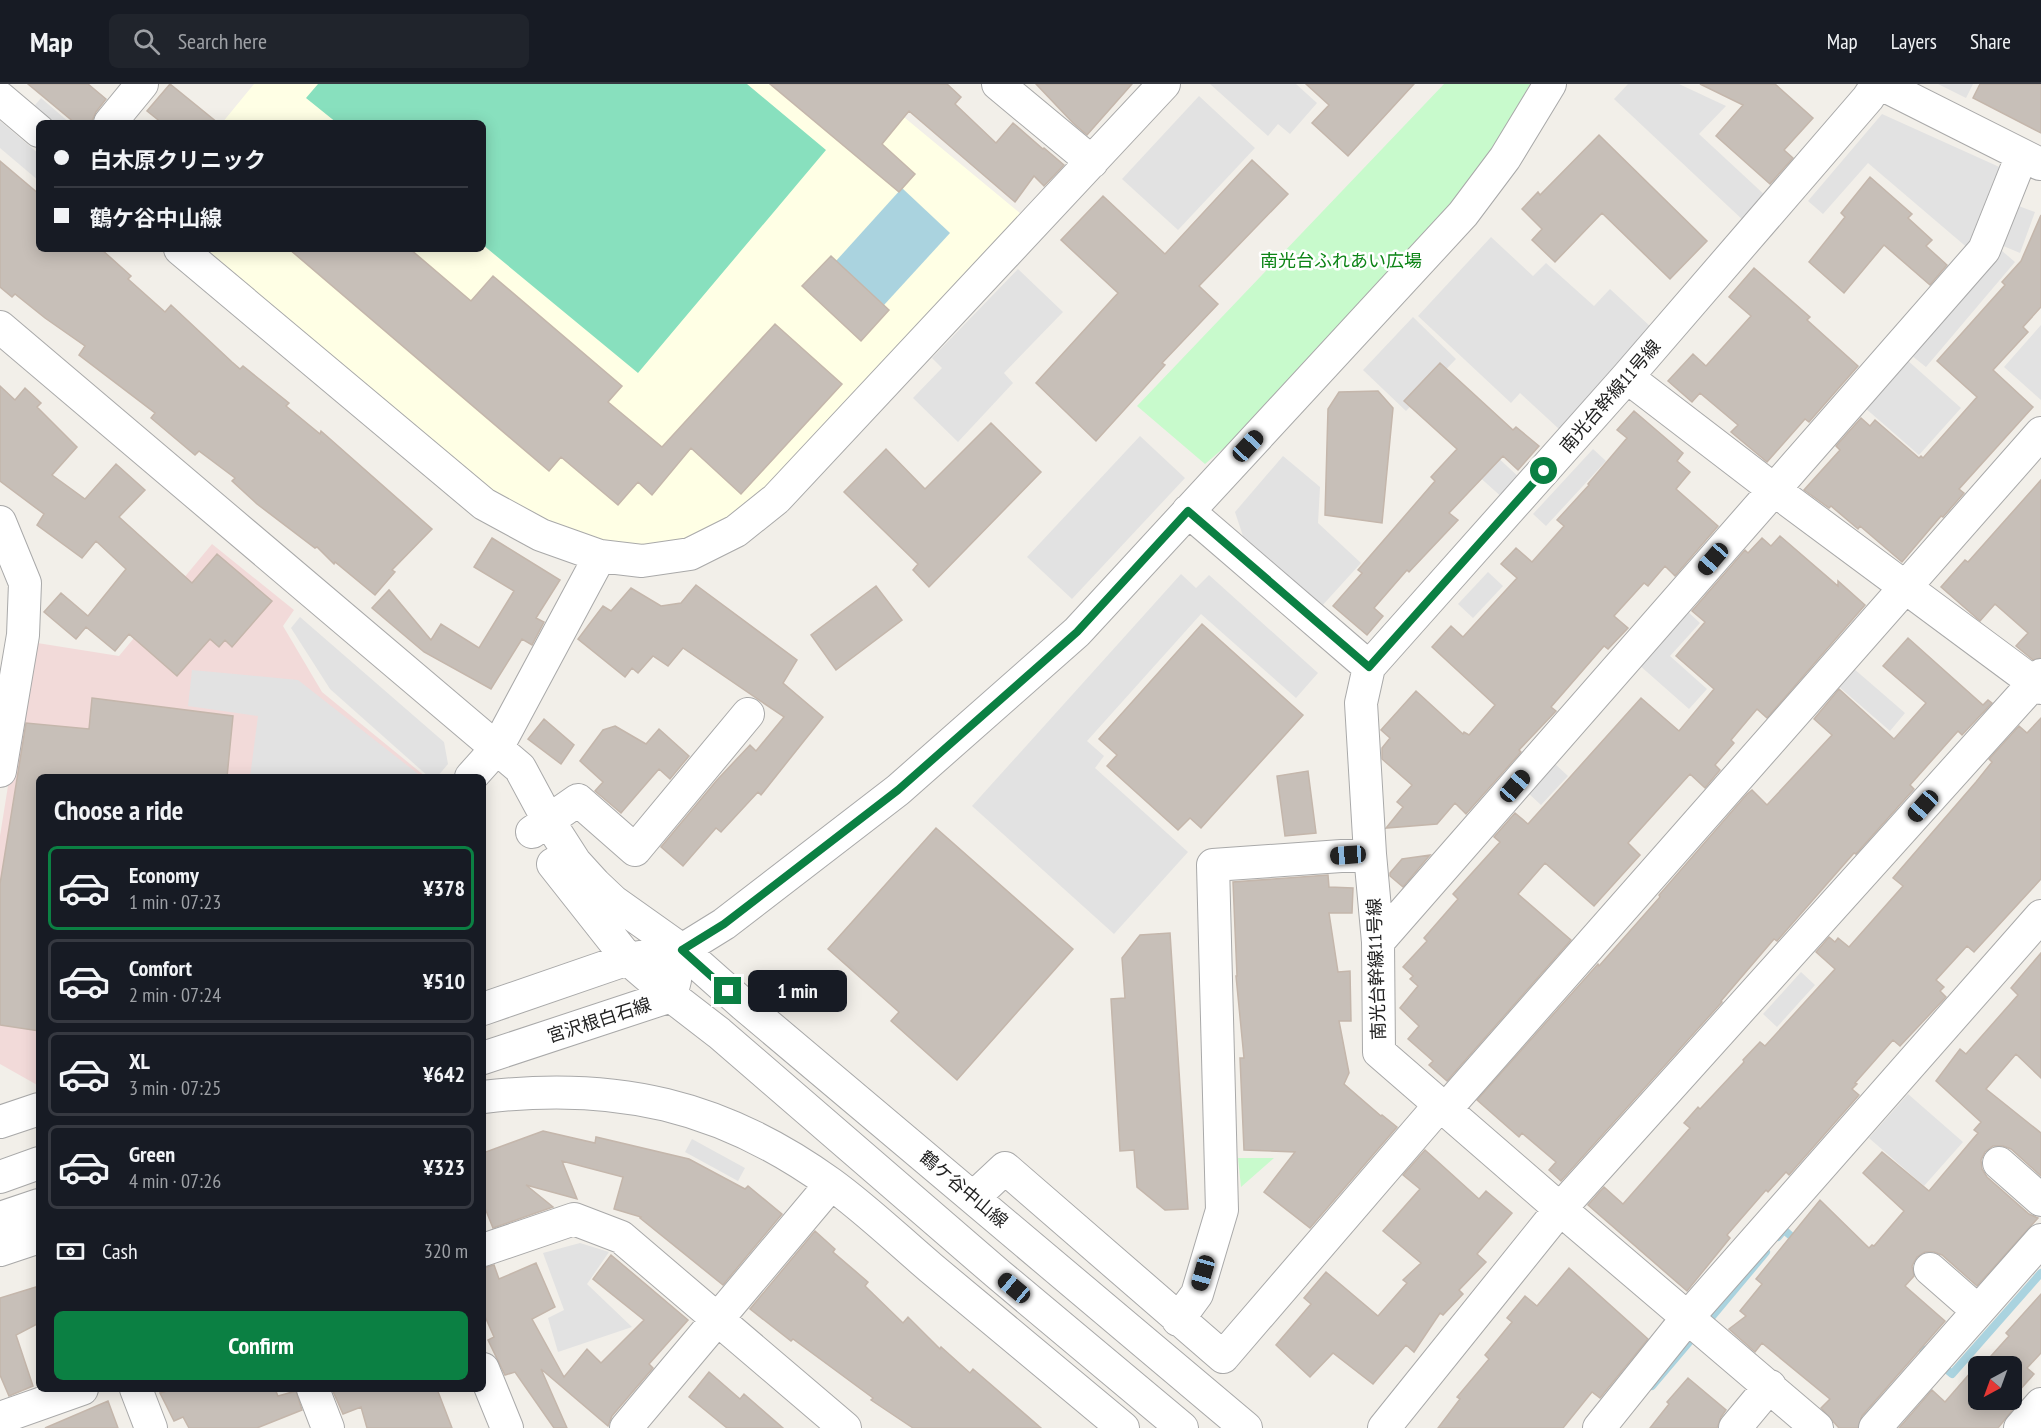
<!DOCTYPE html>
<meta charset="utf-8">
<style>
:root{--surface:#171b24;--page:#20242c;--text:#f1f3f6;--muted:#9ea1a6;--line:#363941;--accent:#0b8043}
body{margin:0;font-family:"PT Sans Narrow","Noto Sans JP",sans-serif;background:var(--page);color:var(--text);height:100vh;display:flex;flex-direction:column;font-size:22px;white-space:nowrap}
*{box-sizing:border-box;margin:0}
p{font-size:20px;color:var(--muted)}
.icon{flex:none;width:33px;height:33px;fill:none;stroke:currentColor;stroke-width:2;stroke-linecap:round;stroke-linejoin:round}
.map{position:relative;flex:1;overflow:hidden}
.details{position:absolute;left:36px;top:690px;width:450px;height:618px;display:flex;flex-direction:column;background:var(--surface);border-radius:9px;box-shadow:0 3px 15px #0003}
.details>*{flex:none}
.top-card{position:absolute;left:36px;top:36px;width:450px;height:132px;border-radius:9px;box-shadow:0 3px 15px #0003;display:grid;align-content:center;height:132px;padding:0 18px;background:var(--surface)}
.needle{width:39px;rotate:221deg}
.buttons{position:absolute;left:1968px;top:1272px;display:grid;gap:12px}
.buttons a{display:grid;place-items:center;width:54px;height:54px;border-radius:9px;background:var(--surface);box-shadow:0 3px 15px #0003;font-size:30px}
.end{position:absolute;width:27px;height:27px;margin:-14px;border:8px solid #0b8043;background:#fff;box-shadow:0 0 0 3px #fff}
.from{border-radius:50%}
.bubble{position:absolute;height:42px;border-radius:9px;background:var(--surface);box-shadow:0 3px 15px #0003;font-size:20px;font-weight:700;line-height:42px;text-align:center}
.car{position:absolute;width:18px;height:36px;margin:-18px -9px;border-radius:8px;box-shadow:0 0 4px 2px #0007;background:linear-gradient(#222 24%,#8ab4d8 0 40%,#222 0 76%,#8ab4d8 0 86%,#222 0)}
.top-card b{display:flex;align-items:center;gap:21px;height:57px;font-size:22px}
.top-card b+b{border-top:2px solid var(--line)}
.top-card i{width:15px;height:15px;background:var(--text)}
ul{padding:0;list-style:none}
li{display:flex;align-items:center;gap:18px;height:84px;margin:0 12px 9px;padding:0 6px;border:3px solid var(--line);border-radius:9px}
li div{flex:1}
li b{display:block;font-size:22px}
li em{font-style:normal;font-weight:700}
li.on{border-color:var(--accent)}
li>.icon{width:54px;height:54px;stroke-width:1.5}
h2{padding:0 18px;font-size:27px;line-height:72px}
.pay{display:flex;align-items:center;gap:15px;height:66px;padding:0 18px;font-size:22px}
.pay p{margin-inline-start:auto}
.action{display:flex;gap:12px;margin-top:auto;padding:12px 18px}
.action a{flex:1;height:69px;border-radius:9px;background:var(--accent);color:#fff;font-size:24px;font-weight:700;line-height:69px;text-align:center}
header{display:flex;align-items:center;gap:36px;box-sizing:border-box;height:84px;padding:0 30px;background:var(--surface);border-bottom:2px solid var(--line)}
header strong{font-size:28px}
nav{display:flex;gap:33px;margin-inline-start:auto;font-size:21px}
.search{width:420px;height:54px;background:var(--page);display:flex;align-items:center;gap:15px;box-sizing:border-box;padding:0 21px;border-radius:9px;color:var(--muted);font-size:22px}
.map>svg:first-child{display:block}
.commercial{fill:#f2dad9}
.education{fill:#ffffe5}
.park{fill:#c8facc}
.pitch{fill:#88e0be}
.parking{fill:#e2e2e2}
.water{fill:#aad3df}
.lines{fill:none;stroke-linecap:round;stroke-linejoin:round}
.stream{stroke:#aad3df;stroke-width:8}
.building{fill:#c7bfb8;stroke:#c4b6ab;stroke-width:1.5}
.minor-casing{stroke:#a9a9a9;stroke-width:34}
.minor{stroke:#fff;stroke-width:32}
.route{stroke:#0b8043;stroke-width:8}
.labels{text-anchor:middle;dominant-baseline:central;stroke-width:5;stroke-linejoin:round;paint-order:stroke}
.park-label{font-size:18px;fill:#0c8416;stroke:#fff}
.street-label{font-size:18px;fill:#222;stroke:#fff}
</style>
<header>
<strong>Map</strong>
<div class="search"><svg class="icon" aria-label="search" viewBox="0 0 24 24"><circle cx="10" cy="10" r="6"/><path d="M15 15l6 6"/></svg>Search here</div>
<nav><a>Map</a><a>Layers</a><a>Share</a></nav>
</header>
<div class="map">
<svg width="2041" height="1344" viewBox="0 0 2041 1344">
<rect width="100%" height="100%" fill="#f2efe9"/>
<!-- commercial -->
<path class="commercial" d="M212,460l82,66 -11,16 39,66 104,85h-387v309l-39,-22v-228l31,-194 88,14z"/>
<!-- education -->
<path class="education" d="M254,0h610l157,130 -280,301 -51,26 -53,5 -54,-9 -53,-24 -47,-27 -286,-237h286v-126h-261z"/>
<!-- park -->
<path class="park" d="M1444,0h86l-29,53 -34,52 -235,252 -27,23 -68,-58z
M1238,1074h36l-33,29z"/>
<!-- pitch -->
<path class="pitch" d="M318,0h429l79,66 -188,223 -155,-128v-122h-146l-31,-25z"/>
<!-- parking -->
<path class="parking" d="M1210,0h86l21,19 -27,31 -12,-10 -10,12z
M1628,0h51l47,22 -27,28 69,64 -23,24 -131,-123z
M1938,0h35l-7,14z
M1199,12l56,52 -77,82 -56,-51z
M41,14l29,25h-26l-14,-12z
M1882,30l124,56 -36,80 -102,-87 -45,51 -15,-13z
M0,37l39,33v27l-39,-33z
M2016,121l19,7 -15,41 -19,-8z
M1491,153l42,39 13,-13 48,43 16,-17 42,39 -93,101 -39,-36 -9,10 -93,-87z
M2001,166l14,12 -89,105 -15,-12z
M1018,185l45,43 -59,61 9,10 -55,59 -45,-44 29,-30 -10,-10z
M1413,233l43,42 -50,52 -43,-41z
M2041,241v75l-37,-33z
M1906,275l55,49 -42,47 -55,-48z
M1140,352l45,42 -113,121 -45,-42z
M1593,365l13,12 -60,65 -13,-12z
M1494,370l28,26 -18,19 -28,-25z
M1283,372l37,31 -2,36 43,40 -41,45 -76,-69 -9,-27z
M1488,488l15,14 -30,32 -15,-14z
M1181,490l15,14 13,-13 109,98 -22,25 -95,-84 -114,127 17,15 -9,12 93,84 -74,82 -142,-128z
M1686,526l14,13 -30,33 37,33 -18,20 -51,-45z
M300,533l144,125 4,22 -11,13h-8l-99,-88 -39,-61z
M1853,584l52,45 -15,18 -53,-46z
M192,586l106,10 124,97h-172l8,-61 -70,-10z
M1554,679l14,13 -27,29 -14,-13z
M1801,888l14,13 -38,42 -14,-13z
M1908,1010l55,48 -39,44 -55,-48z
M692,1055l53,29 -7,13 -53,-29z
M580,1159l29,9 -22,32 45,43 -74,25 -10,-34 16,-8 -21,-57z"/>
<!-- water -->
<path class="water" d="M902,104l48,45 -66,72 -48,-44z"/>
<g class="lines">
<!-- stream -->
<path class="stream" d="M1778,1153l6,-7 15,13
M1705,1241l61,-73
M1914,1258l38,32 89,-101
M1652,1302l44,-52"/>
</g>
<!-- building -->
<path class="building" d="M28,0h60l18,15 -10,13 -5,11h-16z
M170,0l48,39h-56l-15,-12z
M770,0h177l14,13 -6,7 41,39 17,-20 30,26 1,-1 20,17 -20,21 -10,-10 -19,26 -106,-91 -27,33 33,30 -16,18z
M1036,0h96l-45,51 -14,-12z
M1306,0h108l-66,72 -36,-33 17,-18z
M1700,0h75l38,34 -29,32 9,8 -23,26 -54,-48 27,-31z
M1980,0h61v49l-68,-35z
M1599,51l108,106 -37,38 -68,-66 -47,49 -23,-22 10,-11 -20,-20 16,-17 2,3z
M1252,76l36,34 -89,92 19,18 -56,59 3,2 -69,76 -60,-58 82,-90 -57,-53 42,-44 62,58z
M0,77l39,33v55h62l30,27 -3,3 37,33 6,-7 61,57 8,7 3,-3 46,37 -3,3 34,28 1,-3 111,98 -40,41 3,2 -20,23 -40,-33 -1,2 -17,-17 -2,1 -58,-44 -25,-23 3,-3 -36,-27 -4,4 -44,-37 4,-5 -76,-58 6,-9 -40,-28 -30,-24 -3,3 -12,-10z
M1870,93l42,37 -4,4 24,22 -6,6 21,19 -17,20 -46,-40 -40,48 -35,-31 36,-45 -4,-4z
M2041,131v92l-18,20 5,5 -35,38 40,37 -74,82 5,4 -21,24 -2,-1 -39,46 -42,-36 -2,3 -27,-23 -2,2 -25,-18 36,-40 -4,-4 25,-28 9,8 5,-6 44,38 2,-2 2,2 54,-61 -40,-36 68,-76 -3,-3 19,-21z
M289,165h121l61,52 22,-25 129,110 -14,16 54,45 113,-123 67,60 -101,110 -50,-46 -39,47 -14,-13 -20,23 -57,-48 -12,14z
M831,172l58,54 -28,31 -59,-55z
M1754,184l56,49 -3,3 51,46 -49,56 -4,-3 -38,43 -36,-30 7,-7 -38,-32 -8,9 -24,-21 25,-27 13,12 45,-50 -22,-19z
M1440,279l73,67 3,-3 23,19 -21,24 -15,-14 -54,57 9,7 -49,52 -2,-2 -33,38 9,8 -16,19 -34,-29 29,-33 -4,-3 77,-89 -4,-4 26,-28 -53,-48z
M0,302l15,14 10,-12 16,15 -4,4 40,40 -25,28 33,24 31,-35 29,26 -26,27 73,66 25,-29 55,47 -40,46 -7,-7 -6,7 -9,-8 -33,37 -48,-42 -14,17 -29,-24 -10,12 -32,-27 17,-19 27,23 38,-47 -30,-28 -14,17 -45,-33 7,-11 -44,-33z
M1378,307l15,17 -11,115 -57,-8 3,-106 11,-17z
M1634,327l49,42 -6,8 13,11 -14,17 42,37 -43,50 -10,-10 -17,20 -4,-3 -30,33 14,12 -20,21 -4,-3 -53,61 5,4 -37,39 2,2 -55,62 -11,-11 -18,21 -51,4 17,-21 -6,-5 15,-17 -30,-26v-11l8,-10 -9,-8 35,-39 47,43 1,-2 5,3 26,-30 -63,-58 19,-21 12,11 54,-59 -16,-14 15,-16 16,14 32,-36 -7,-6 32,-35 -1,-1 39,-46 -10,-8z
M991,339l50,49 -112,115 -16,-17 5,-6 -74,-72 42,-43 39,40z
M2041,396v178l-8,2 -17,-14 12,-13 -33,-29 -15,17 -39,-34 24,-27 3,2z
M1780,452l58,50v-5l27,24 -98,113 -10,-9 -26,31 3,3 -19,22 5,5 -15,18 -15,-14 -62,69 12,12 -46,51 -49,-43 -27,31 53,46 -124,141 -18,-16 4,-4 -25,-22 11,-13 -19,-18 18,-22 -8,-7 3,-3 -10,-9 24,-26 -3,-3 34,-39 -5,-5 47,-52 -6,-5 21,-24 13,11 113,-126 38,33 35,-42 -38,-33 29,-34 -13,-11 53,-61 3,3 14,-15 9,8z
M492,454l68,42 -24,38 8,4 -12,23 -10,-6 -31,50 -67,-37 -52,-44 17,-18 42,50 10,-16 38,24 35,-57 -40,-24z
M696,501l101,75 -14,23 40,34 -62,78 -3,-3 -37,40 -5,-4 -33,38 -22,-19 56,-67 33,-35 6,6 28,-34 -101,-69 -15,18 -15,-10 -15,17 -6,-5 -7,9 -47,-38 25,-33 8,5 20,-23 30,18 20,-3z
M876,502l26,34 -66,50 -25,-35z
M1202,540l101,91 -102,113 -11,-10 -12,12 -71,-64 10,-11 -18,-16z
M1908,554l75,67 5,-5 4,3 -30,32 -4,-4 -48,54 4,4 -58,65 -2,-1 -77,88 -3,-2 -53,62 1,1 -161,179 -12,-11 7,-8 -34,-29 -3,4 -42,-37 121,-136 1,2 61,-69 -1,-2 88,-101 5,-4 15,15 65,-70 -18,-16 25,-30 55,50 32,-36 -43,-37z
M92,614l141,18 -6,61h-188v254l-39,-6v-141l26,-161 63,6z
M2041,634v161l-67,73 -7,-6 -31,34 8,7 -4,4 6,6 -46,49 -7,-6 -38,43 2,1 -5,5 7,6 -70,80 -3,-3 -18,20 -2,-2 -39,45 3,3 -43,53 -99,-86 16,-18 19,17 67,-76 -6,-5 14,-16 2,2 44,-47 -1,-2 17,-18 5,4 70,-77 -19,-17 13,-15 6,5 3,-4 11,9 54,-61 -10,-8 83,-96 16,-20 -3,-3 30,-33 8,7z
M544,635l30,26 -13,19 -33,-25z
M615,642l31,18 13,-15 30,27 -19,23 -11,-10 -38,44 -26,-22 8,-9 -23,-21 23,-31z
M1308,687l8,62 -31,3 -8,-60z
M936,744l137,121 -116,131 -66,-59 8,-9 -71,-63z
M1430,771l-27,32 -13,-11v-3l12,-14z
M1328,791l1,12 24,1 -1,25h-23l9,59 12,-1 1,50h-12l10,52 -5,11 37,32 1,-1 15,12 -87,101 -46,-36 31,-40 -51,-2 -4,-92h4l-8,-82h1l-4,-94z
M1170,849l18,276 -23,1 -28,-23 -3,-37 -14,1 -9,-152 14,-1 -3,-40 18,-23z
M2041,869v125l-25,-24 -30,35 55,44v43l-30,-27 -8,-3h-10l-8,6 -4,8 1,9 5,8 42,37 9,4 -61,68 -35,-31 -8,-3h-9l-8,5 -5,9 2,10 -9,10 40,35 -83,95 -4,12h-19l-18,-20 9,-9 -68,-56 -7,9 -26,-23 17,-13 -6,-5 22,-27 -6,-5 64,-79 49,48 3,-3 2,1 30,-35 -41,-38 19,-21 47,39 49,-58 -4,-3 7,-8 -45,-41 24,-32 6,5 52,-59 -7,-7z
M543,1047l52,12 1,-6 93,22 56,30 3,-3 34,28 -59,71 -83,-67 1,-1 -27,-8 9,-32 -61,-16 15,38 -51,-14 27,22 -60,21 -10,-25v-54l3,3z
M1425,1066l54,49 7,-8 26,22 -35,41 9,8 -27,28 4,4 -20,21 -3,-2 -26,39 -8,-7 -33,39 -40,-31 -23,24 -34,-32 35,-41 -7,-6 22,-26 52,44 29,-33 -4,-3 18,-17 -38,-32 37,-42 -17,-14z
M815,1147l20,18 -2,3 35,30 -3,4 38,37 5,-6 32,32 1,-2 29,26 3,-4 68,59h-128l-42,-28 2,-2 -80,-59 -2,2 -41,-32z
M611,1171l77,65 -39,44 4,4 -41,48 -4,10 -67,-57 26,59h-13l-39,-56 -10,3 -17,-35 6,-3 -11,-25v-44l11,-3 5,14 37,-16 19,44 -23,12 32,58 23,-28 14,14 43,-43 -51,-41z
M1569,1184l79,71 -48,59 -8,-6 -29,36h-125l22,-29 -3,-2 32,-38 -4,-4 27,-33 -5,-4 18,-22 12,10z
M39,1202v37l-23,12 17,51 -24,10 -9,-21v-77z
M2041,1210v59l-14,15 7,6 -25,28 6,5 -17,21h-99l33,-38 13,12 26,-30 4,3 3,-4v29h34v-34h-30l27,-30 -3,-3z
M709,1288l31,27 4,-5 39,34h-56l-38,-31z
M1688,1294l38,32 -5,7 -4,11h-67l19,-24 -2,-2z
M174,1305h101l3,7 18,-5 6,19 -45,18h-68l-6,-11 -9,4 -14,-28z
M332,1305h105l15,39h-85l-6,-21 -18,7z
M108,1317l10,27h-73z"/>
<g class="lines">
<!-- minor casing -->
<g class="minor-casing">
<path id="minor" d="M998,0l94,78
M1881,0l159,80
M0,14l39,33
M110,39l32,-39
M180,165l304,255 57,31 59,21 42,5 48,-7 46,-23 40,-32 388,-415
M0,243l520,441 28,52 27,42 20,22 18,17 69,49 62,55 502,423
M1627,293l146,112 268,199
M1188,427l181,156
M0,438l25,61 -2,52 -23,136
M471,693l26,-29 103,-192
M532,748l46,-32 57,50 113,-136
M553,780l75,95 43,37 48,37 279,241 184,154
M1378,858l606,-692 38,-95
M483,925l145,-50 54,-9 42,-26 174,-134 179,-158 386,-418 42,-56 45,-74
M483,974l188,-62 4,-16
M483,1013c132,-16 239,8 347,86 36,26 68,57 101,85 64,53 128,107 192,160
M1445,1026l596,-677
M0,1038l39,-13
M1999,1079l42,37
M0,1093l39,-14
M974,1113l31,-29 218,189 216,-251
M0,1134l39,-13
M0,1166l39,-13
M483,1166l91,-31 47,18 224,191
M1930,1185l48,42
M1178,1236l19,-26 25,-84 -9,-345 157,-11
M483,1285l24,59
M136,1305l15,39
M313,1305l15,39
M0,1334l82,-29
M626,1344l205,-244
M1384,1344l176,-219 481,-534
M1599,1344l89,-111 353,-401
M1735,1344l35,-42
M1817,1344l-257,-219 -181,-157 -1,-110 -8,-88 -9,-151 8,-36 258,-290 241,-279 9,-14
M1875,1344l166,-188
M2020,1344l21,-24"/>
</g>
<!-- minor -->
<use href="#minor" class="minor"/>
</g>
<g class="lines">
<!-- route -->
<path class="route" d="M728,907l-46,-41 42,-26 174,-134 179,-158 111,-121 181,156 175,-196"/>
</g>
<g class="labels">
<!-- park labels -->
<g class="park-label">
<text x="1341" y="176">南光台ふれあい広場</text>
</g>
<!-- street labels -->
<g class="street-label">
<text transform="translate(1610 312) rotate(-49)">南光台幹線11号線</text>
<text transform="translate(1376 885) rotate(-92)">南光台幹線11号線</text>
<text transform="translate(599 936) rotate(-18)">宮沢根白石線</text>
<text transform="translate(964 1105) rotate(40)">鶴ケ谷中山線</text>
</g>
</g>
</svg>
<div class="buttons">
<a><svg class="needle" viewBox="-14 -14 28 28"><path d="M0-13l5 13h-10z" fill="#e53935"/><path d="M0 13l5-13h-10z" fill="#9ea1a6"/></svg></a>
</div>
<i class="end from" style="left:1544px;top:387px"></i>
<i class="end" style="left:728px;top:907px"></i>
<div class="bubble" style="left:748px;top:886px;width:99px">1 min</div>
<i class="car" style="left:1248px;top:362px;rotate:43deg"></i>
<i class="car" style="left:1713px;top:475px;rotate:221deg"></i>
<i class="car" style="left:1515px;top:702px;rotate:41deg"></i>
<i class="car" style="left:1923px;top:722px;rotate:222deg"></i>
<i class="car" style="left:1348px;top:771px;rotate:266deg"></i>
<i class="car" style="left:1203px;top:1189px;rotate:196deg"></i>
<i class="car" style="left:1014px;top:1204px;rotate:310deg"></i>
<div class="top-card">
<b><i class="from"></i>白木原クリニック</b>
<b><i></i>鶴ケ谷中山線</b>
</div>
<section class="details">
<h2>Choose a ride</h2>
<ul>
<li class="on"><svg class="icon" aria-label="car" viewBox="0 0 24 24"><path d="M5 17H2v-5l4-1 3-4h7l3 4 3 1v5h-3M9 17h6M6 11h13"/><circle cx="7" cy="17" r="2"/><circle cx="17" cy="17" r="2"/></svg><div><b>Economy</b><p>1 min · 07:23</p></div><em>¥378</em></li>
<li><svg class="icon" aria-label="car" viewBox="0 0 24 24"><path d="M5 17H2v-5l4-1 3-4h7l3 4 3 1v5h-3M9 17h6M6 11h13"/><circle cx="7" cy="17" r="2"/><circle cx="17" cy="17" r="2"/></svg><div><b>Comfort</b><p>2 min · 07:24</p></div><em>¥510</em></li>
<li><svg class="icon" aria-label="car" viewBox="0 0 24 24"><path d="M5 17H2v-5l4-1 3-4h7l3 4 3 1v5h-3M9 17h6M6 11h13"/><circle cx="7" cy="17" r="2"/><circle cx="17" cy="17" r="2"/></svg><div><b>XL</b><p>3 min · 07:25</p></div><em>¥642</em></li>
<li><svg class="icon" aria-label="car" viewBox="0 0 24 24"><path d="M5 17H2v-5l4-1 3-4h7l3 4 3 1v5h-3M9 17h6M6 11h13"/><circle cx="7" cy="17" r="2"/><circle cx="17" cy="17" r="2"/></svg><div><b>Green</b><p>4 min · 07:26</p></div><em>¥323</em></li>
</ul>
<div class="pay"><svg class="icon" aria-label="cash" viewBox="0 0 24 24"><path d="M3 7h18v10H3z"/><circle cx="12" cy="12" r="2"/></svg>Cash<p>320 m</p></div>
<div class="action"><a>Confirm</a></div>
</section>
</div>
